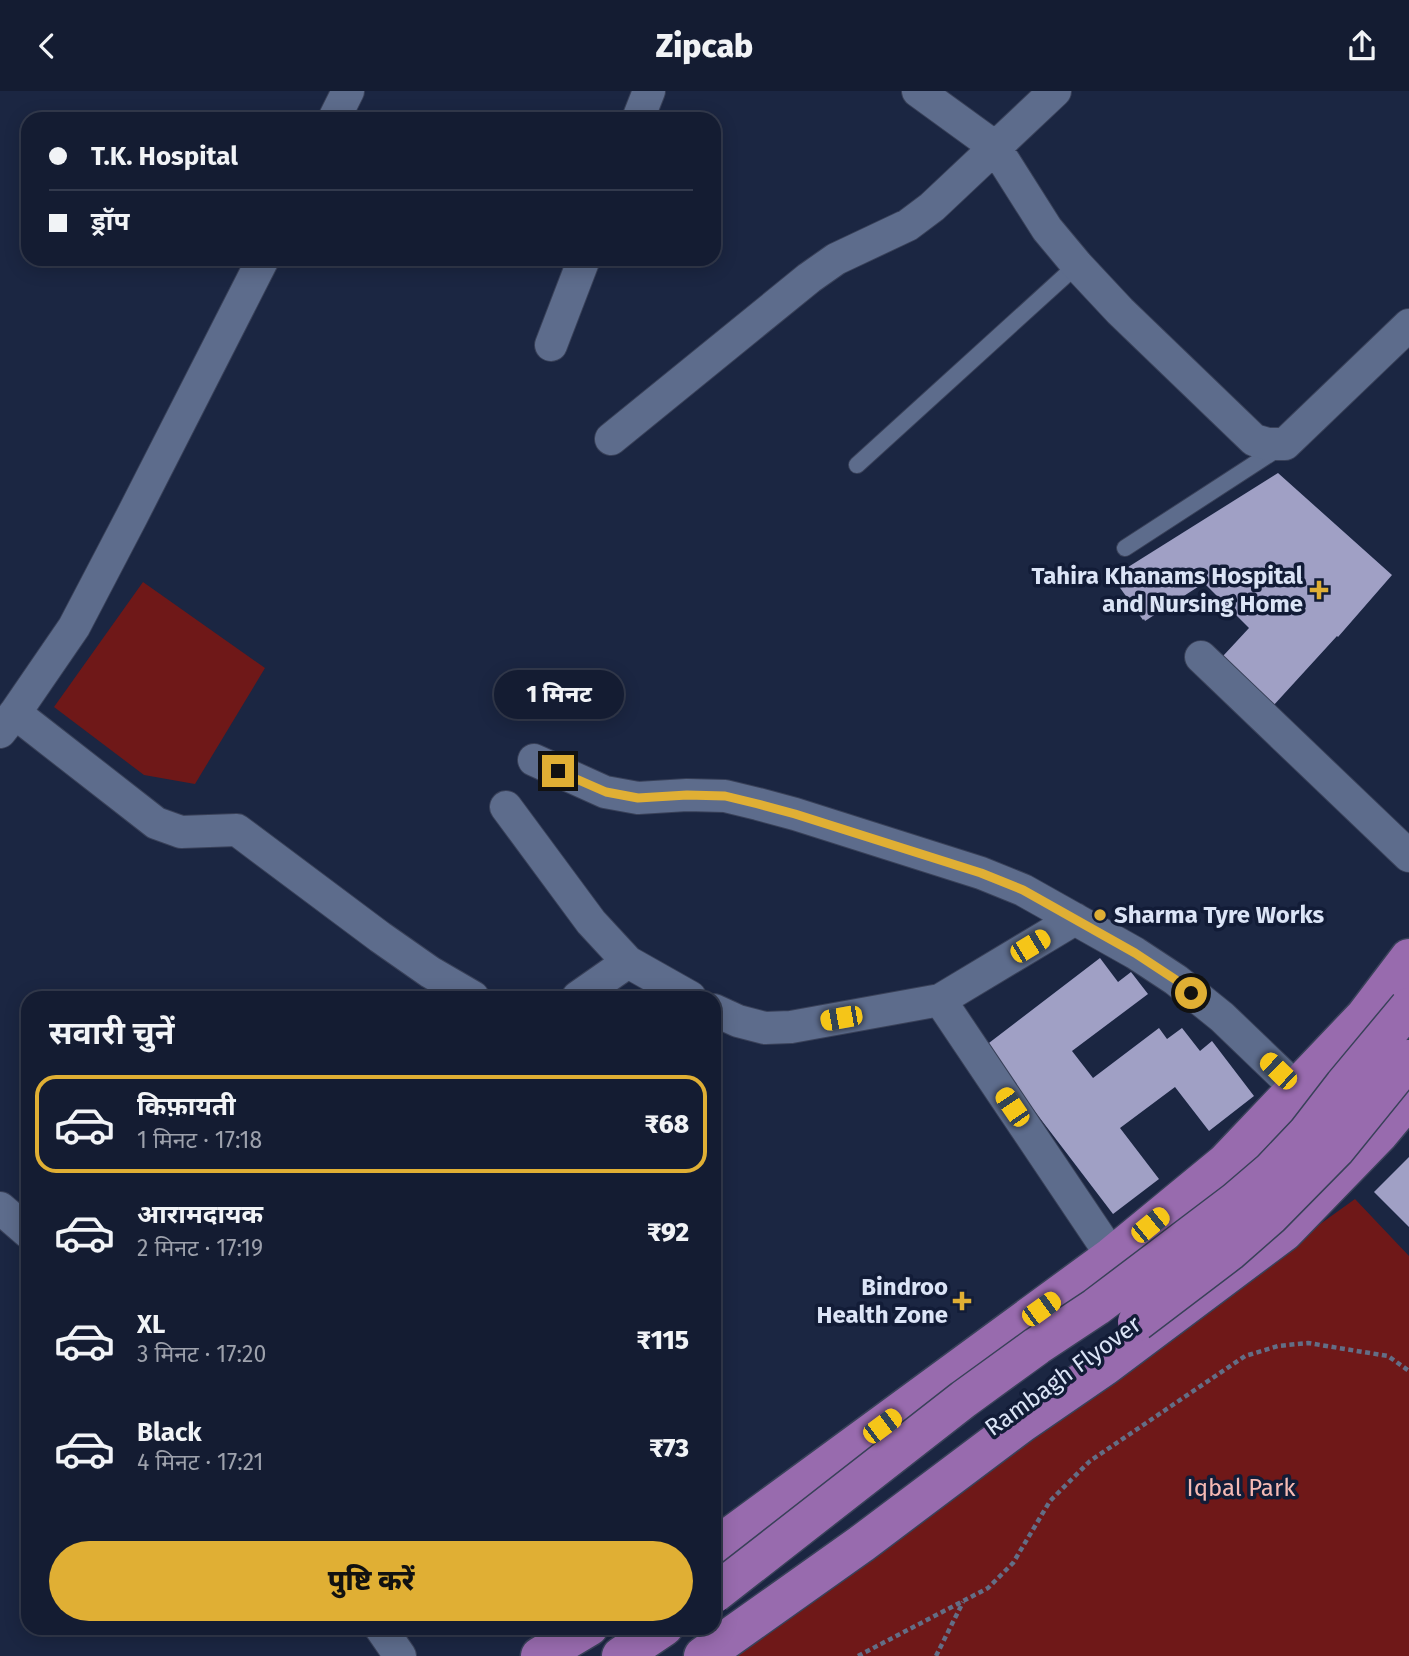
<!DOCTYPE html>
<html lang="hi">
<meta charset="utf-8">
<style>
:root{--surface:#141c32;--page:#21293e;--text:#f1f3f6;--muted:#9da1ac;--line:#333a4d;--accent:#e0af34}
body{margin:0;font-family:"Fira Sans","Noto Sans Devanagari",sans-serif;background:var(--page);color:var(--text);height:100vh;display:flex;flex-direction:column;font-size:26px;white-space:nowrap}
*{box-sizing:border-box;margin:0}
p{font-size:23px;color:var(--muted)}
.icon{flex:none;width:38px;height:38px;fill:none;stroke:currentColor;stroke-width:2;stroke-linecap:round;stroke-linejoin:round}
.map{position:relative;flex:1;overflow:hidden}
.sheet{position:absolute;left:21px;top:900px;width:700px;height:644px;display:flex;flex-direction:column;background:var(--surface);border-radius:21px;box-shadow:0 4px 18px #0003,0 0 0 2px var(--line)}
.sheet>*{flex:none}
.banner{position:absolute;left:21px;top:21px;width:700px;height:154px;border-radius:21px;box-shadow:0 4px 18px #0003,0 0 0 2px var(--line);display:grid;align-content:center;height:154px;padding:0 28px;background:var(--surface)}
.end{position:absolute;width:32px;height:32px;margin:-16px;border:9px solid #e0af34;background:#111;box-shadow:0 0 0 4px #111}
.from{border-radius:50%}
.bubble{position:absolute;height:49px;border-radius:24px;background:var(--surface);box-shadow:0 4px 18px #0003,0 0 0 2px var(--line);font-size:23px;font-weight:800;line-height:49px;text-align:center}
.car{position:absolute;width:21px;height:42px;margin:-21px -10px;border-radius:9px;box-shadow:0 0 5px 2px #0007;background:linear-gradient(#f5c518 24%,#345 0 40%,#f5c518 0 76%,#345 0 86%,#f5c518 0)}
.banner b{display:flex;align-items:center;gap:24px;height:66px;font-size:26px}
.banner b+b{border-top:2px solid var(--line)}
.banner i{width:18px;height:18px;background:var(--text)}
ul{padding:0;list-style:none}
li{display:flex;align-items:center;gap:21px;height:98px;margin:0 14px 10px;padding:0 14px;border:4px solid transparent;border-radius:21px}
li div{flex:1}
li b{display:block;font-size:26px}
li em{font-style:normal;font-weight:800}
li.current{border-color:var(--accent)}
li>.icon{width:63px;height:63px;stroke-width:1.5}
h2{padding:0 28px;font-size:32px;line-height:84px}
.button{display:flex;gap:14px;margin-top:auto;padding:14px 28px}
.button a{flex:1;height:80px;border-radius:42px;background:var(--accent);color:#111;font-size:28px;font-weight:800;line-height:80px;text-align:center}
header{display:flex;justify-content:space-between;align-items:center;height:91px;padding:0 28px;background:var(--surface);font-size:32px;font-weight:800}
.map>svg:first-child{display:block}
.green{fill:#6f1818}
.building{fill:#a0a0c5}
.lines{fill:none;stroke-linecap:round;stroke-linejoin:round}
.lane-casing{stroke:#394159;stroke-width:18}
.street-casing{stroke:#394159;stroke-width:34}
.primary-casing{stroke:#394159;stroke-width:41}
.path{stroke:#636e86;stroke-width:4.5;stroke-dasharray:5 3.5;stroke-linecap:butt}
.lane{stroke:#5d6c8c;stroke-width:16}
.street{stroke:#5d6c8c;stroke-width:32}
.primary{stroke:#986bae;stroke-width:38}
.primary-bridge-casing{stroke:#394159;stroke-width:41;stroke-linecap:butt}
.primary-bridge{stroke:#986bae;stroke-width:38}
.route{stroke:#e0af34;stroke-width:9}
.poi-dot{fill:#e0af34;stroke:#121c37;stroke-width:2.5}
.labels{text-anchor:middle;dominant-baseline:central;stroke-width:7;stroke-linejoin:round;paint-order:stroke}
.poi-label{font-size:24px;font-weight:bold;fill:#dbe4f6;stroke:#121c37;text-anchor:end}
.street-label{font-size:24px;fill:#dbe4f6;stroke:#121c37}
.park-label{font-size:24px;fill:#f6bab4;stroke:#121c37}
</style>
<header><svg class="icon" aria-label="back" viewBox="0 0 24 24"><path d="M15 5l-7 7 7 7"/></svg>Zipcab<svg class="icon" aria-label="share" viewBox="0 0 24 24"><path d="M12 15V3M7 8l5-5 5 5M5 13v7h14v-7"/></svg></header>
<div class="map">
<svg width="1409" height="1565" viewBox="0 0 1409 1565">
<rect width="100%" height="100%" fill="#1b2642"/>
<!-- green -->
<path class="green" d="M143,491l122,86 -70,116 -51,-9 -90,-68z
M1355,1108l54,57v400h-691z"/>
<!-- building -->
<path class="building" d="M1278,382l114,102 -54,62 -1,-1 -74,81 -52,-48 38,-41 -45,-45 -59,38 -1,-2 -1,1 -30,-42 5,-3 -1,-1z
M1100,867l18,24 13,-10 17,22 -76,57 21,27 66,-50 8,11 15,-11 18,23 12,-10 42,55 -45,35 -34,-44 -55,41 39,51 -46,35 -128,-168z
M1409,1066v70l-35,-35z"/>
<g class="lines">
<!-- lane casing -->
<g class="lane-casing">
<path id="lane" d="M857,374l220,-200
M1125,457l154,-100"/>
</g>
<!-- street casing -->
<g class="street-casing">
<path id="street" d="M918,0l77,56 52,82 30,36 43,46 134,129 14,4h17l124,-119
M334,28l14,-28
M638,28l11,-28
M551,254l33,-86
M611,348l198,-161 27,-19 72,-34 24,-18 123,-116
M1201,566l208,199
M15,622l141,110 25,9 56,-2 143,107 50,35 43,25
M0,641l15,-19 59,-86 58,-111 131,-257
M534,669l71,32 33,6 49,-3 38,1 33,8 37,10 186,59 42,17 112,63 41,27 46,37 74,71
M506,716l85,115 37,40 62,35
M578,906l50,-35
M940,909l135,-81
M714,919l24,11 27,7 26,-1 149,-27 172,256
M0,1117l28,24
M380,1536l20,29"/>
</g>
<!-- primary casing -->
<g class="primary-casing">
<path id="primary" d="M714,1457l398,-292 113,-93 140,-147 44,-58
M540,1565l49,-29
M621,1565l43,-29
M703,1565l158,-112 161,-121 83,-57 179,-134 96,-99 29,-35"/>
</g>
<!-- path -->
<path class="path" d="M858,1565l130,-68 25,-25 37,-62 40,-40 155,-105 33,-10 30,-3 80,13 21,15
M936,1565l27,-54"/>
<!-- lane -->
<use href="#lane" class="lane"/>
<!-- street -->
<use href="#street" class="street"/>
<!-- primary -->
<use href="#primary" class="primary"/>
<!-- primary-bridge casing -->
<g class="primary-bridge-casing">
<path id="primary-bridge" d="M1137,1231l92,-70 41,-36 66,-67 73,-90
M714,1503l250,-195 73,-53 59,-39 140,-106 35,-30 36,-38 37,-48 65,-78"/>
</g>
<!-- primary-bridge -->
<use href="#primary-bridge" class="primary-bridge"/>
</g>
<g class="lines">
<!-- route -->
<path class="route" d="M558,680l48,21 32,6 49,-3 38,1 33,8 37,10 186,59 42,17 112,63 41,27 15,13"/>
</g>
<!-- markers -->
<g class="poi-dot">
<path d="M1315.5 488.5h7v7h7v7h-7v7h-7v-7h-7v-7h7z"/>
<circle cx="1100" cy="824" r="7"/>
<path d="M958.5 1199.5h7v7h7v7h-7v7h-7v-7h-7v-7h7z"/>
</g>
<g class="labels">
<!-- poi labels -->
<g class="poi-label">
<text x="1303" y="485">Tahira Khanams Hospital<tspan x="1303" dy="28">and Nursing Home</tspan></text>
<text x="1114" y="824" text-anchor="start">Sharma Tyre Works</text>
<text x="948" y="1196">Bindroo<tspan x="948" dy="28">Health Zone</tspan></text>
</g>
<!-- street labels -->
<g class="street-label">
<text transform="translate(1063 1285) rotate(-36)">Rambagh Flyover</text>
</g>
<!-- park labels -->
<g class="park-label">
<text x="1241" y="1397">Iqbal Park</text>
</g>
</g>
</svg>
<i class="end from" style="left:1191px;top:902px"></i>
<i class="end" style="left:558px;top:680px"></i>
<div class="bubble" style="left:494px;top:579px;width:130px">1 मिनट</div>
<i class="car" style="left:1030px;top:855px;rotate:59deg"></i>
<i class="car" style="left:841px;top:927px;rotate:260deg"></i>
<i class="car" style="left:1278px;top:980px;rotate:314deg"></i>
<i class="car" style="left:1012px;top:1016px;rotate:326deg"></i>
<i class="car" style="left:1150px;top:1134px;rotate:51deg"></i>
<i class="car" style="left:1041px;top:1218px;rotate:54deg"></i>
<i class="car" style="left:882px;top:1335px;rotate:53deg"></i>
<div class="banner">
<b><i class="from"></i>T.K. Hospital</b>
<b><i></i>ड्रॉप</b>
</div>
<section class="sheet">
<h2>सवारी चुनें</h2>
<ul>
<li class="current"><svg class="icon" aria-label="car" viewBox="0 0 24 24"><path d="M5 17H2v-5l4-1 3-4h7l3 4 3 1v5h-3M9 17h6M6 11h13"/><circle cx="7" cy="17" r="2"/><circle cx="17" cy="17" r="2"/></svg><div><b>किफ़ायती</b><p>1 मिनट · 17:18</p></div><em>₹68</em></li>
<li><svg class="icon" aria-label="car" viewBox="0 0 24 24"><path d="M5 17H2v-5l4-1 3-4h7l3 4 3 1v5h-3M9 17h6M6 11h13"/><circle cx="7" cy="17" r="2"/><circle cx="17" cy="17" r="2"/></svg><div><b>आरामदायक</b><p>2 मिनट · 17:19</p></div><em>₹92</em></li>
<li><svg class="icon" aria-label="car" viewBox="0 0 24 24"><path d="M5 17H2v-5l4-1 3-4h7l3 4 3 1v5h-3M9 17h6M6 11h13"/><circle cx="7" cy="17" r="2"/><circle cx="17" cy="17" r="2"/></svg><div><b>XL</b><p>3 मिनट · 17:20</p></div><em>₹115</em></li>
<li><svg class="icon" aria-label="car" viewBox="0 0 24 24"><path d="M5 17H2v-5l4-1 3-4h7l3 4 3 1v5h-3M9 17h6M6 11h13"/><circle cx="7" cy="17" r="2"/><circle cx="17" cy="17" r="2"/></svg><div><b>Black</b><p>4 मिनट · 17:21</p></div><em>₹73</em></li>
</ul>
<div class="button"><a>पुष्टि करें</a></div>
</section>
</div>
